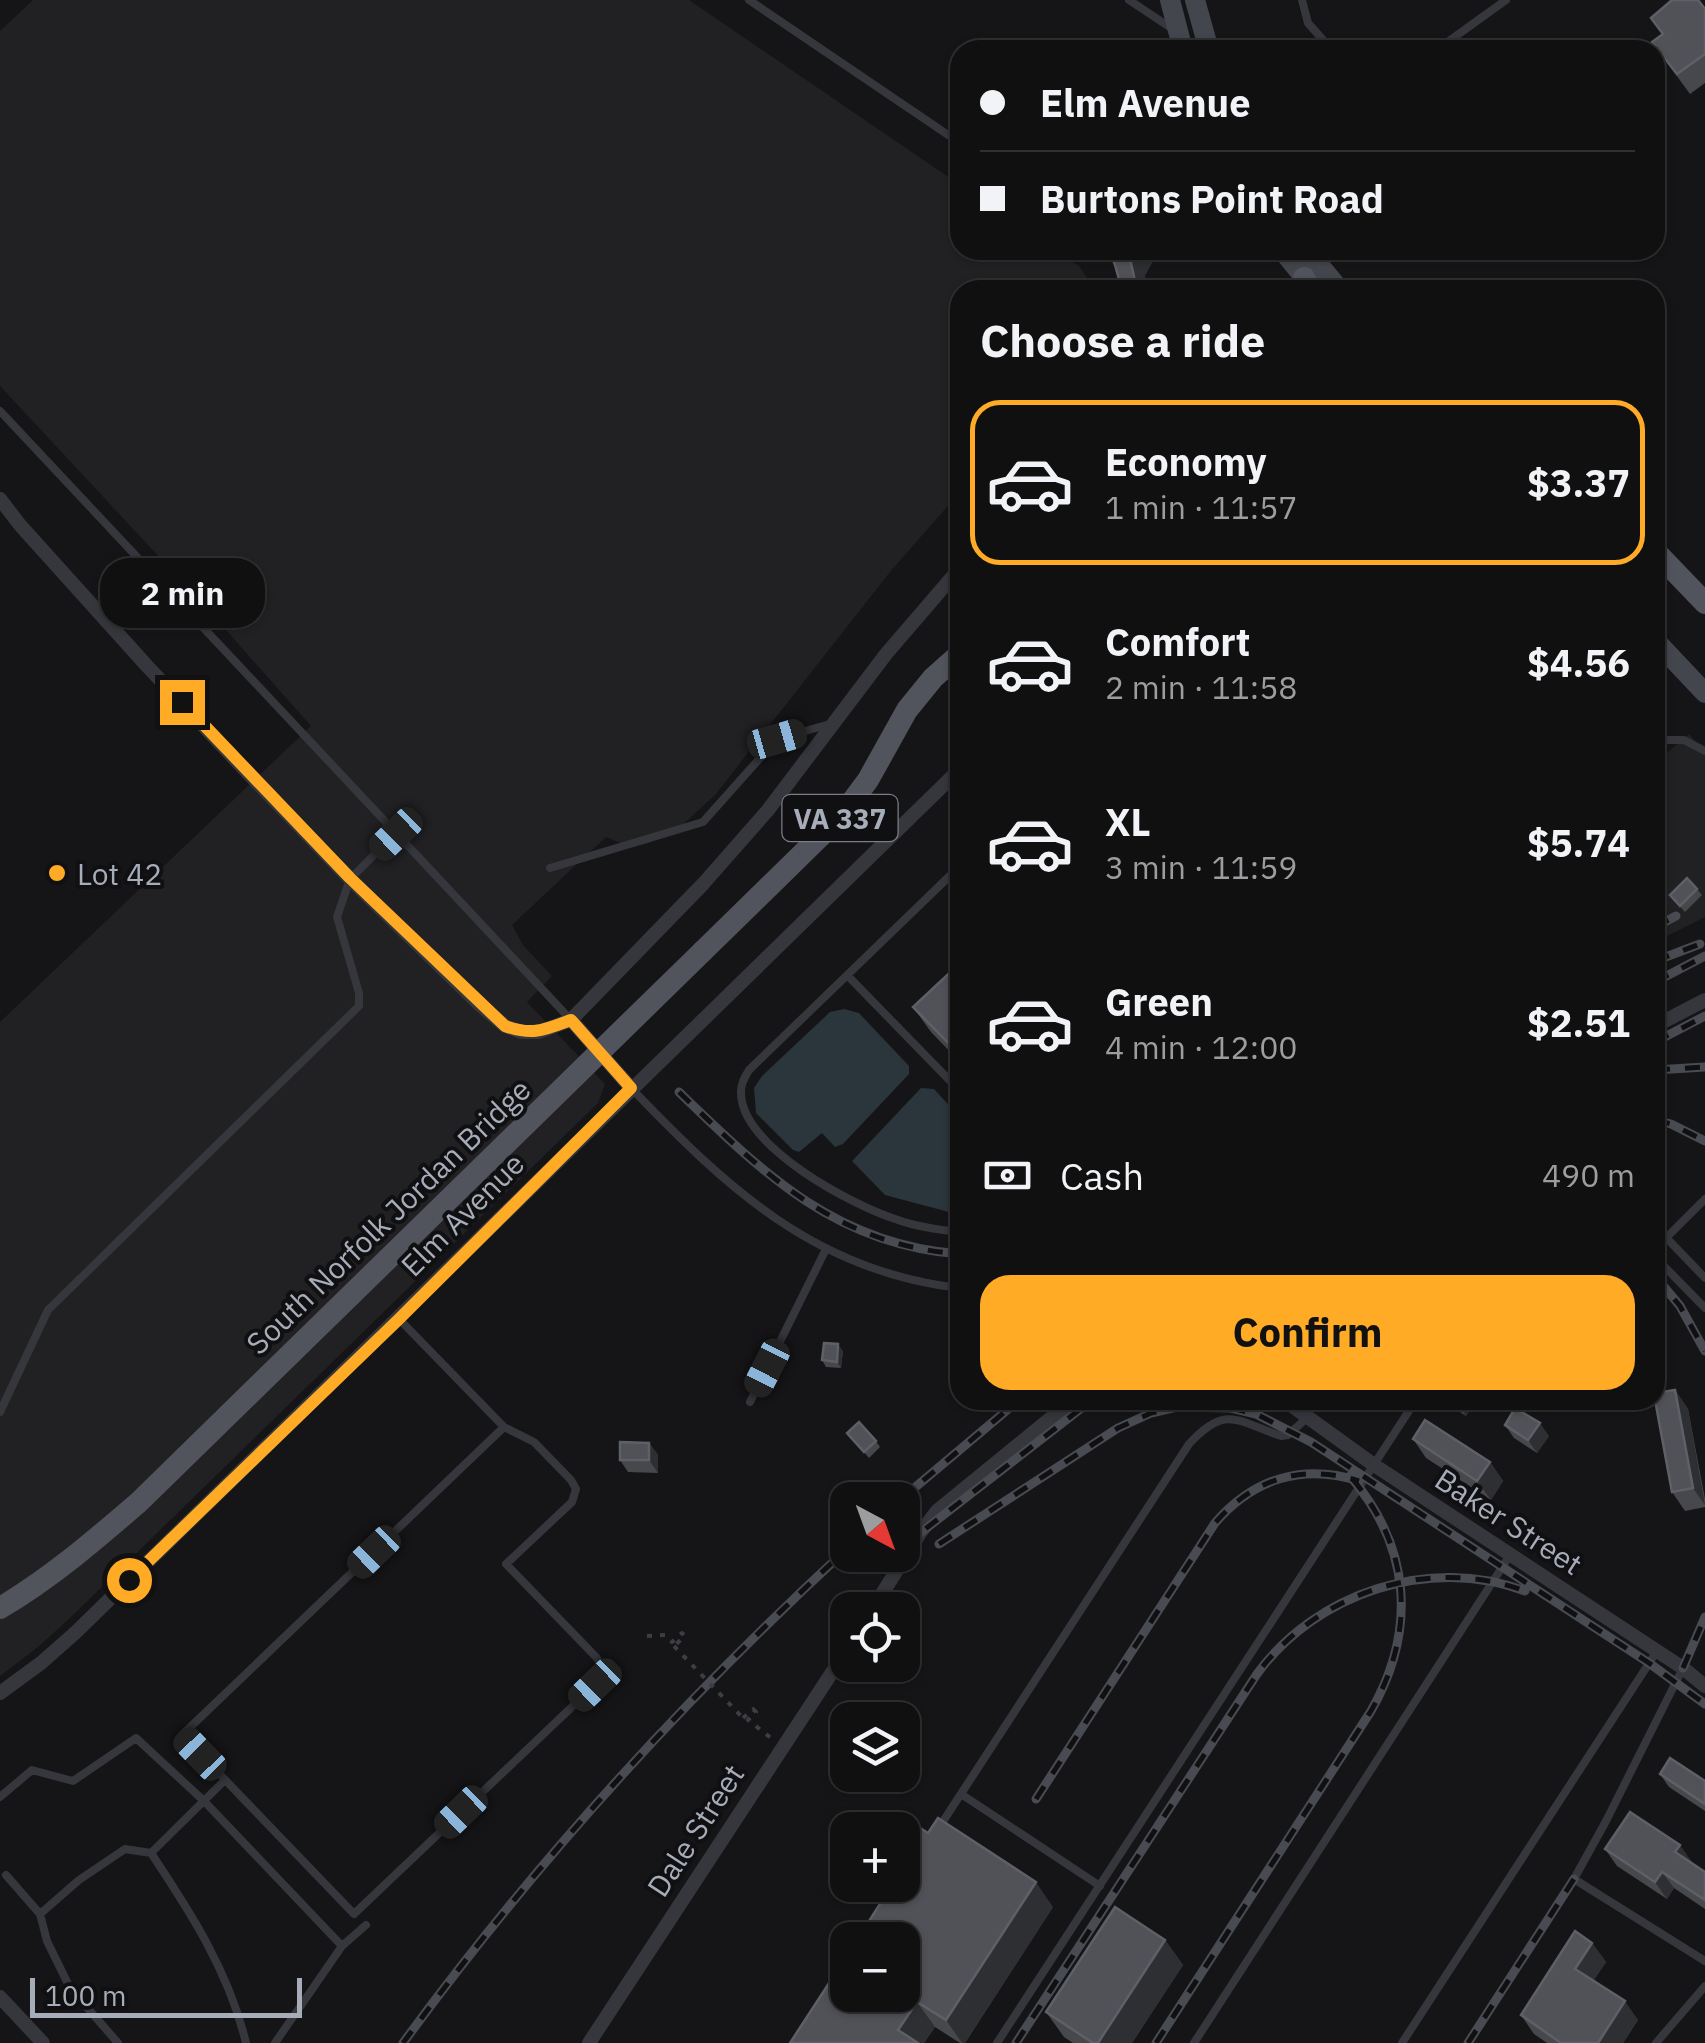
<!DOCTYPE html>
<meta charset="utf-8">
<style>
:root{--surface:#101011;--page:#19191a;--text:#f1f3f6;--muted:#9c9d9f;--line:#303031;--accent:#ffab25}
body{margin:0;font-family:"IBM Plex Sans",sans-serif;background:var(--page);color:var(--text);height:100vh;display:flex;flex-direction:column;font-size:38px;white-space:nowrap}
*{box-sizing:border-box;margin:0}
p{font-size:32px;color:var(--muted)}
.icon{flex:none;width:55px;height:55px;fill:none;stroke:currentColor;stroke-width:2;stroke-linecap:round;stroke-linejoin:round}
.map{position:relative;flex:1;overflow:hidden}
.details{position:absolute;left:950px;top:280px;width:715px;height:1130px;display:flex;flex-direction:column;background:var(--surface);border-radius:30px;box-shadow:0 2px 8px #0004,0 0 0 2px var(--line)}
.details>*{flex:none}
.banner{position:absolute;left:950px;top:40px;width:715px;height:220px;border-radius:30px;box-shadow:0 2px 8px #0004,0 0 0 2px var(--line);display:grid;align-content:center;height:220px;padding:0 30px;background:var(--surface)}
.needle{width:65px;rotate:139deg}
.fabs{position:absolute;left:830px;top:1482px;display:grid;gap:20px}
.fabs a{display:grid;place-items:center;width:90px;height:90px;border-radius:20px;background:var(--surface);box-shadow:0 2px 8px #0004,0 0 0 2px var(--line);font-size:50px}
.scale{position:absolute;left:30px;bottom:25px;width:272px;box-sizing:border-box;padding-left:10px;border:5px solid #a6acb8;border-top:0;font-size:28px;line-height:35px;white-space:nowrap;color:#a6acb8;-webkit-text-stroke:8px #101012;paint-order:stroke}
.end{position:absolute;width:45px;height:45px;margin:-22px;border:12px solid #ffab25;background:#111;box-shadow:0 0 0 5px #111}
.from{border-radius:50%}
.bubble{position:absolute;height:70px;border-radius:30px;background:var(--surface);box-shadow:0 2px 8px #0004,0 0 0 2px var(--line);font-size:32px;font-weight:800;line-height:70px;text-align:center}
.car{position:absolute;width:30px;height:60px;margin:-30px -15px;border-radius:12px;box-shadow:0 0 8px 2px #0007;background:linear-gradient(#222 24%,#8ab4d8 0 40%,#222 0 76%,#8ab4d8 0 86%,#222 0)}
.banner b{display:flex;align-items:center;gap:35px;height:95px;font-size:38px}
.banner b+b{border-top:2px solid var(--line)}
.banner i{width:25px;height:25px;background:var(--text)}
ul{padding:0;list-style:none}
li{display:flex;align-items:center;gap:30px;height:165px;margin:0 20px 15px;padding:0 10px;border:5px solid transparent;border-radius:30px}
li div{flex:1}
li b{display:block;font-size:38px}
li em{font-style:normal;font-weight:800}
li.active{border-color:var(--accent)}
li>.icon{width:90px;height:90px;stroke-width:1.5}
h2{padding:0 30px;font-size:45px;line-height:120px}
.pay{display:flex;align-items:center;gap:25px;height:110px;padding:0 30px;font-size:38px}
.pay p{margin-inline-start:auto}
.button{display:flex;gap:20px;margin-top:auto;padding:20px 30px}
.button a{flex:1;height:115px;border-radius:30px;background:var(--accent);color:#111;font-size:40px;font-weight:800;line-height:115px;text-align:center}
.map>svg:first-child{display:block}
.built{fill:#212124}
.water{fill:#2a353c}
.lines{fill:none;stroke-linecap:round;stroke-linejoin:round}
.path{stroke:#3c3e44;stroke-width:4;stroke-dasharray:5 8;stroke-linecap:butt}
.lane{stroke:#36373d;stroke-width:8}
.street{stroke:#36373d;stroke-width:14}
.secondary{stroke:#44464d;stroke-width:20}
.primary{stroke:#51545c;stroke-width:22}
.rail-casing{stroke:#494b52;stroke-width:9}
.rail{stroke:#101012;stroke-width:5;stroke-dasharray:15;stroke-linecap:butt}
.path-bridge{stroke:#3c3e44;stroke-width:4;stroke-dasharray:5 8;stroke-linecap:butt}
.primary-bridge{stroke:#51545c;stroke-width:22}
.wall{fill:#46484c}
.shaded-wall{fill:#2e2f32}
.building{fill:#515258;stroke:#5e6067;stroke-width:2.5}
.route{stroke:#ffab25;stroke-width:12}
.poi-dot{fill:#ffab25;stroke:#101012;stroke-width:4}
.labels{text-anchor:middle;dominant-baseline:central;stroke-width:8;stroke-linejoin:round;paint-order:stroke}
.shield{fill:#101012;stroke:#797d86;stroke-width:2.5}
.shield-label{font-size:28px;font-weight:bold;fill:#a6acb8}
.poi-label{font-size:30px;fill:#a6acb8;stroke:#101012;text-anchor:start}
.street-label{font-size:30px;fill:#a6acb8;stroke:#101012}
</style>
<div class="map">
<svg width="1705" height="2043" viewBox="0 0 1705 2043">
<rect width="100%" height="100%" fill="#151517"/>
<!-- built -->
<path class="built" d="M33,0h656l271,185v65h96l23,16 16,24h-135v202l-70,80 -175,223 -37,34 -32,15 -16,3 -24,-10 -94,88 11,20 29,31 -25,26 78,82 -7,19 -528,515 -32,29 -38,29v-654l311,-296 -109,-123 -202,-217v-355z
M1689,734l16,18v165l-50,25v-203l13,13z"/>
<!-- water -->
<path class="water" d="M844,1009l15,4 50,53v8l-66,70 -8,3 -13,-14 -23,19 -6,-2 -37,-37 -2,-25 8,-12 68,-64z
M921,1088l13,1 26,28v98l-75,-20 -33,-34z"/>
<g class="lines">
<!-- path -->
<path class="path" d="M647,1636l18,-1 7,7 10,-9 3,3 -11,10
M743,1718l10,-9 3,3 -8,8 23,18"/>
<!-- lane -->
<path class="lane" d="M749,0l211,143
M1129,0l45,30
M1302,0l6,23 24,27
M1432,50l17,-9 57,-41
M0,411l396,422 -46,46 -13,38 22,76v13l-311,304 -48,102
M1655,740h29l21,11
M396,833l175,187
M960,866l-211,204c-4,7 -8,13 -8,21 -2,55 112,115 157,129 20,7 41,10 62,12
M550,868l153,-46 74,-83 53,-15
M847,975l113,116
M631,1088c96,100 185,184 329,200
M1655,1226l50,52
M1666,1238l39,-39
M1655,1257l50,51
M399,1319l105,108 30,15 37,38 5,9 -4,13 -66,62 90,93c7,9 6,19 -1,28l-241,229 -172,-179 322,-308
M750,1402l76,-153
M1683,1668l-77,153 -32,58 131,82
M961,1794l139,92
M0,1797l32,-27 41,11 63,-43 68,63 138,145 -67,97
M940,1826l249,-382c37,-40 47,-23 92,-8l7,-1 21,-19
M151,1853c40,60 78,119 95,190
M6,1875l34,39 39,-34 46,-31 26,4 74,-73
M40,1914l7,27 23,47 48,55
M342,1946l24,-21
M997,2043l419,-643
M1194,2043l316,-488
M1402,2043l255,-392
M1656,2043l49,-57"/>
<!-- street -->
<path class="street" d="M0,499l20,26 127,141 98,104 105,109 130,126 25,21 16,6h18l32,-12 60,68
M571,1020l132,-136 65,-74 118,-156 74,-86
M1655,1026l50,-26
M1284,1400l90,65 309,203 22,18
M872,1610l48,-77 17,-22 136,-111
M0,1693l41,-30 34,-30c296,-287 589,-577 885,-864
M0,1997l43,46
M589,2043l259,-395"/>
<!-- secondary -->
<path class="secondary" d="M1170,0l13,50
M1195,0l14,50
M1282,250l30,37
M1307,250l33,40
M1655,640l50,53"/>
<!-- primary -->
<path class="primary" d="M1304,278l7,12
M1655,551l50,52
M702,952l140,-137 26,-35 39,-70 26,-32 27,-24"/>
<!-- rail casing -->
<g class="rail-casing">
<path id="rail" d="M1655,927l21,-11
M1655,961l45,-17
M1655,982l50,-26
M1655,1042l50,-26
M1655,1070l50,-3
M679,1092c84,81 157,153 281,162
M1655,1120l16,4 34,17
M1655,1276l25,30 25,45
M900,1500l119,-100
M939,1544l179,-116 33,-15 26,-6 54,1 25,6 55,28 338,221 56,41
M902,1547l190,-147
M1683,1668l22,-51
M1036,1799l179,-276c38,-44 87,-60 144,-42
M403,2043c131,-179 282,-345 445,-495
M1016,2043l241,-369c59,-81 173,-119 268,-83
M1156,2043l215,-332c46,-81 40,-164 -21,-235
M1468,2043l106,-164"/>
</g>
<!-- rail -->
<use href="#rail" class="rail"/>
<!-- path-bridge -->
<path class="path-bridge" d="M674,1646l69,72"/>
<!-- primary-bridge -->
<path class="primary-bridge" d="M0,1608c51,-30 95,-68 139,-106l563,-550"/>
</g>
<!-- wall -->
<path class="wall" d="M1705,9v74l-15,11 -38,-52z
M1697,889l5,6 -17,17 -15,-17z
M960,967v95l-29,-30 -18,-25z
M843,1351l-2,17 -15,-1 -4,-7z
M1675,1390l13,19 17,90v8l-20,4 -13,-19z
M1449,1400h27l-10,16 -12,-8z
M1505,1425l44,11 -12,17 -23,-15z
M847,1433l29,8 4,6 -11,11z
M1413,1439l77,23 13,19 -12,19 -65,-42z
M649,1443l9,12v18l-30,-1 -8,-12z
M1660,1774l45,7v30l-36,-24z
M1605,1849l87,13 -1,1 14,9v37l-31,-21 -7,11 -50,-33z
M1053,1907l-88,136h-5l-25,-16 -11,16h-134z
M1165,1940l18,25 -51,78h-59l-9,-6 -18,-25z
M1592,1943l14,19 -13,19 45,39 -15,23h-76l-13,-9 -13,-19z"/>
<!-- shaded-wall -->
<path class="shaded-wall" d="M1128,250h31l-14,26 3,14h-11z
M838,1344l5,7 -2,17 -4,-6z
M1675,1390l13,19 17,96 -12,-17z
M1460,1400h16l-10,16 -8,-12z
M1540,1423l9,13 -12,17 -9,-13z
M649,1443l9,12v18l-9,-13z
M1490,1462l13,19 -12,19 -14,-19z
M1680,1845l12,17 -5,7 -12,-17z
M1662,1872l12,16 -7,11 -12,-17z
M1036,1882l17,25 -88,136h-3l-16,-23z
M1165,1940l18,25 -51,78h-34z
M1592,1943l14,19 -17,26 -14,-19z
M1625,2001l13,19 -15,23h-25z
M917,2002l18,25 -11,16h-17l-9,-13z"/>
<!-- building -->
<path class="building" d="M1672,0h26l7,9v45l-28,20 -25,-32 11,-8 -12,-16z
M1109,250h19l9,40h-15l-7,-25z
M1687,878l10,11 -17,17 -10,-11z
M958,965l2,2v88l-47,-48z
M824,1343l14,1 -1,18 -15,-2z
M1675,1390l18,98 -21,4 -17,-92v-7z
M1515,1408l25,15 -12,17 -23,-15z
M1425,1420l65,42 -13,19 -64,-42z
M859,1422l17,19 -12,11 -17,-19z
M620,1442l29,1v17h-29z
M1670,1758l35,23v23l-45,-30z
M1630,1812l50,33 -5,7 30,20v28l-43,-28 -7,10 -50,-33z
M938,1818l98,64 -90,138 -29,-18 -19,28 20,13h-128l58,-89v41h54v-55h-45l35,-55h10v-36l15,-23 11,7z
M1115,1907l50,33 -67,103h-5l-47,-31z
M1575,1931l17,12 -17,26 50,32 -27,42h-37l-40,-28z"/>
<g class="lines">
<!-- route -->
<path class="route" d="M129,1580l270,-261 232,-231 -60,-68c-27,10 -38,16 -66,6l-155,-148 -168,-176"/>
</g>
<!-- markers -->
<circle class="poi-dot" cx="57" cy="873" r="10"/>
<g class="labels">
<!-- shield labels -->
<rect class="shield" x="782.5" y="795" width="115" height="46" rx="8"/>
<g class="shield-label">
<text x="840" y="818">VA 337</text>
</g>
<!-- poi labels -->
<g class="poi-label">
<text x="77" y="873">Lot 42</text>
</g>
<!-- street labels -->
<g class="street-label">
<text transform="translate(462 1214) rotate(-45)">Elm Avenue</text>
<text transform="translate(388 1216) rotate(-44)">South Norfolk Jordan Bridge</text>
<text transform="translate(1509 1521) rotate(33)">Baker Street</text>
<text transform="translate(695 1830) rotate(-57)">Dale Street</text>
</g>
</g>
</svg>
<div class="fabs">
<a><svg class="needle" viewBox="-14 -14 28 28"><path d="M0-13l5 13h-10z" fill="#e53935"/><path d="M0 13l5-13h-10z" fill="#9c9d9f"/></svg></a>
<a><svg class="icon" aria-label="locate" viewBox="0 0 24 24"><circle cx="12" cy="12" r="6"/><path d="M12 2v4M12 18v4M2 12h4M18 12h4"/></svg></a>
<a><svg class="icon" aria-label="layers" viewBox="0 0 24 24"><path d="M12 4l9 5-9 5-9-5zM3 14l9 5 9-5"/></svg></a>
<a>+</a>
<a>−</a>
</div>
<div class="scale">100 m</div>
<i class="end from" style="left:129px;top:1580px"></i>
<i class="end" style="left:182px;top:702px"></i>
<div class="bubble" style="left:100px;top:558px;width:165px">2 min</div>
<i class="car" style="left:777px;top:739px;rotate:74deg"></i>
<i class="car" style="left:396px;top:834px;rotate:226deg"></i>
<i class="car" style="left:767px;top:1368px;rotate:207deg"></i>
<i class="car" style="left:374px;top:1552px;rotate:226deg"></i>
<i class="car" style="left:595px;top:1685px;rotate:226deg"></i>
<i class="car" style="left:200px;top:1754px;rotate:316deg"></i>
<i class="car" style="left:461px;top:1812px;rotate:226deg"></i>
<div class="banner">
<b><i class="from"></i>Elm Avenue</b>
<b><i></i>Burtons Point Road</b>
</div>
<section class="details">
<h2>Choose a ride</h2>
<ul>
<li class="active"><svg class="icon" aria-label="car" viewBox="0 0 24 24"><path d="M5 17H2v-5l4-1 3-4h7l3 4 3 1v5h-3M9 17h6M6 11h13"/><circle cx="7" cy="17" r="2"/><circle cx="17" cy="17" r="2"/></svg><div><b>Economy</b><p>1 min · 11:57</p></div><em>$3.37</em></li>
<li><svg class="icon" aria-label="car" viewBox="0 0 24 24"><path d="M5 17H2v-5l4-1 3-4h7l3 4 3 1v5h-3M9 17h6M6 11h13"/><circle cx="7" cy="17" r="2"/><circle cx="17" cy="17" r="2"/></svg><div><b>Comfort</b><p>2 min · 11:58</p></div><em>$4.56</em></li>
<li><svg class="icon" aria-label="car" viewBox="0 0 24 24"><path d="M5 17H2v-5l4-1 3-4h7l3 4 3 1v5h-3M9 17h6M6 11h13"/><circle cx="7" cy="17" r="2"/><circle cx="17" cy="17" r="2"/></svg><div><b>XL</b><p>3 min · 11:59</p></div><em>$5.74</em></li>
<li><svg class="icon" aria-label="car" viewBox="0 0 24 24"><path d="M5 17H2v-5l4-1 3-4h7l3 4 3 1v5h-3M9 17h6M6 11h13"/><circle cx="7" cy="17" r="2"/><circle cx="17" cy="17" r="2"/></svg><div><b>Green</b><p>4 min · 12:00</p></div><em>$2.51</em></li>
</ul>
<div class="pay"><svg class="icon" aria-label="cash" viewBox="0 0 24 24"><path d="M3 7h18v10H3z"/><circle cx="12" cy="12" r="2"/></svg>Cash<p>490 m</p></div>
<div class="button"><a>Confirm</a></div>
</section>
</div>
